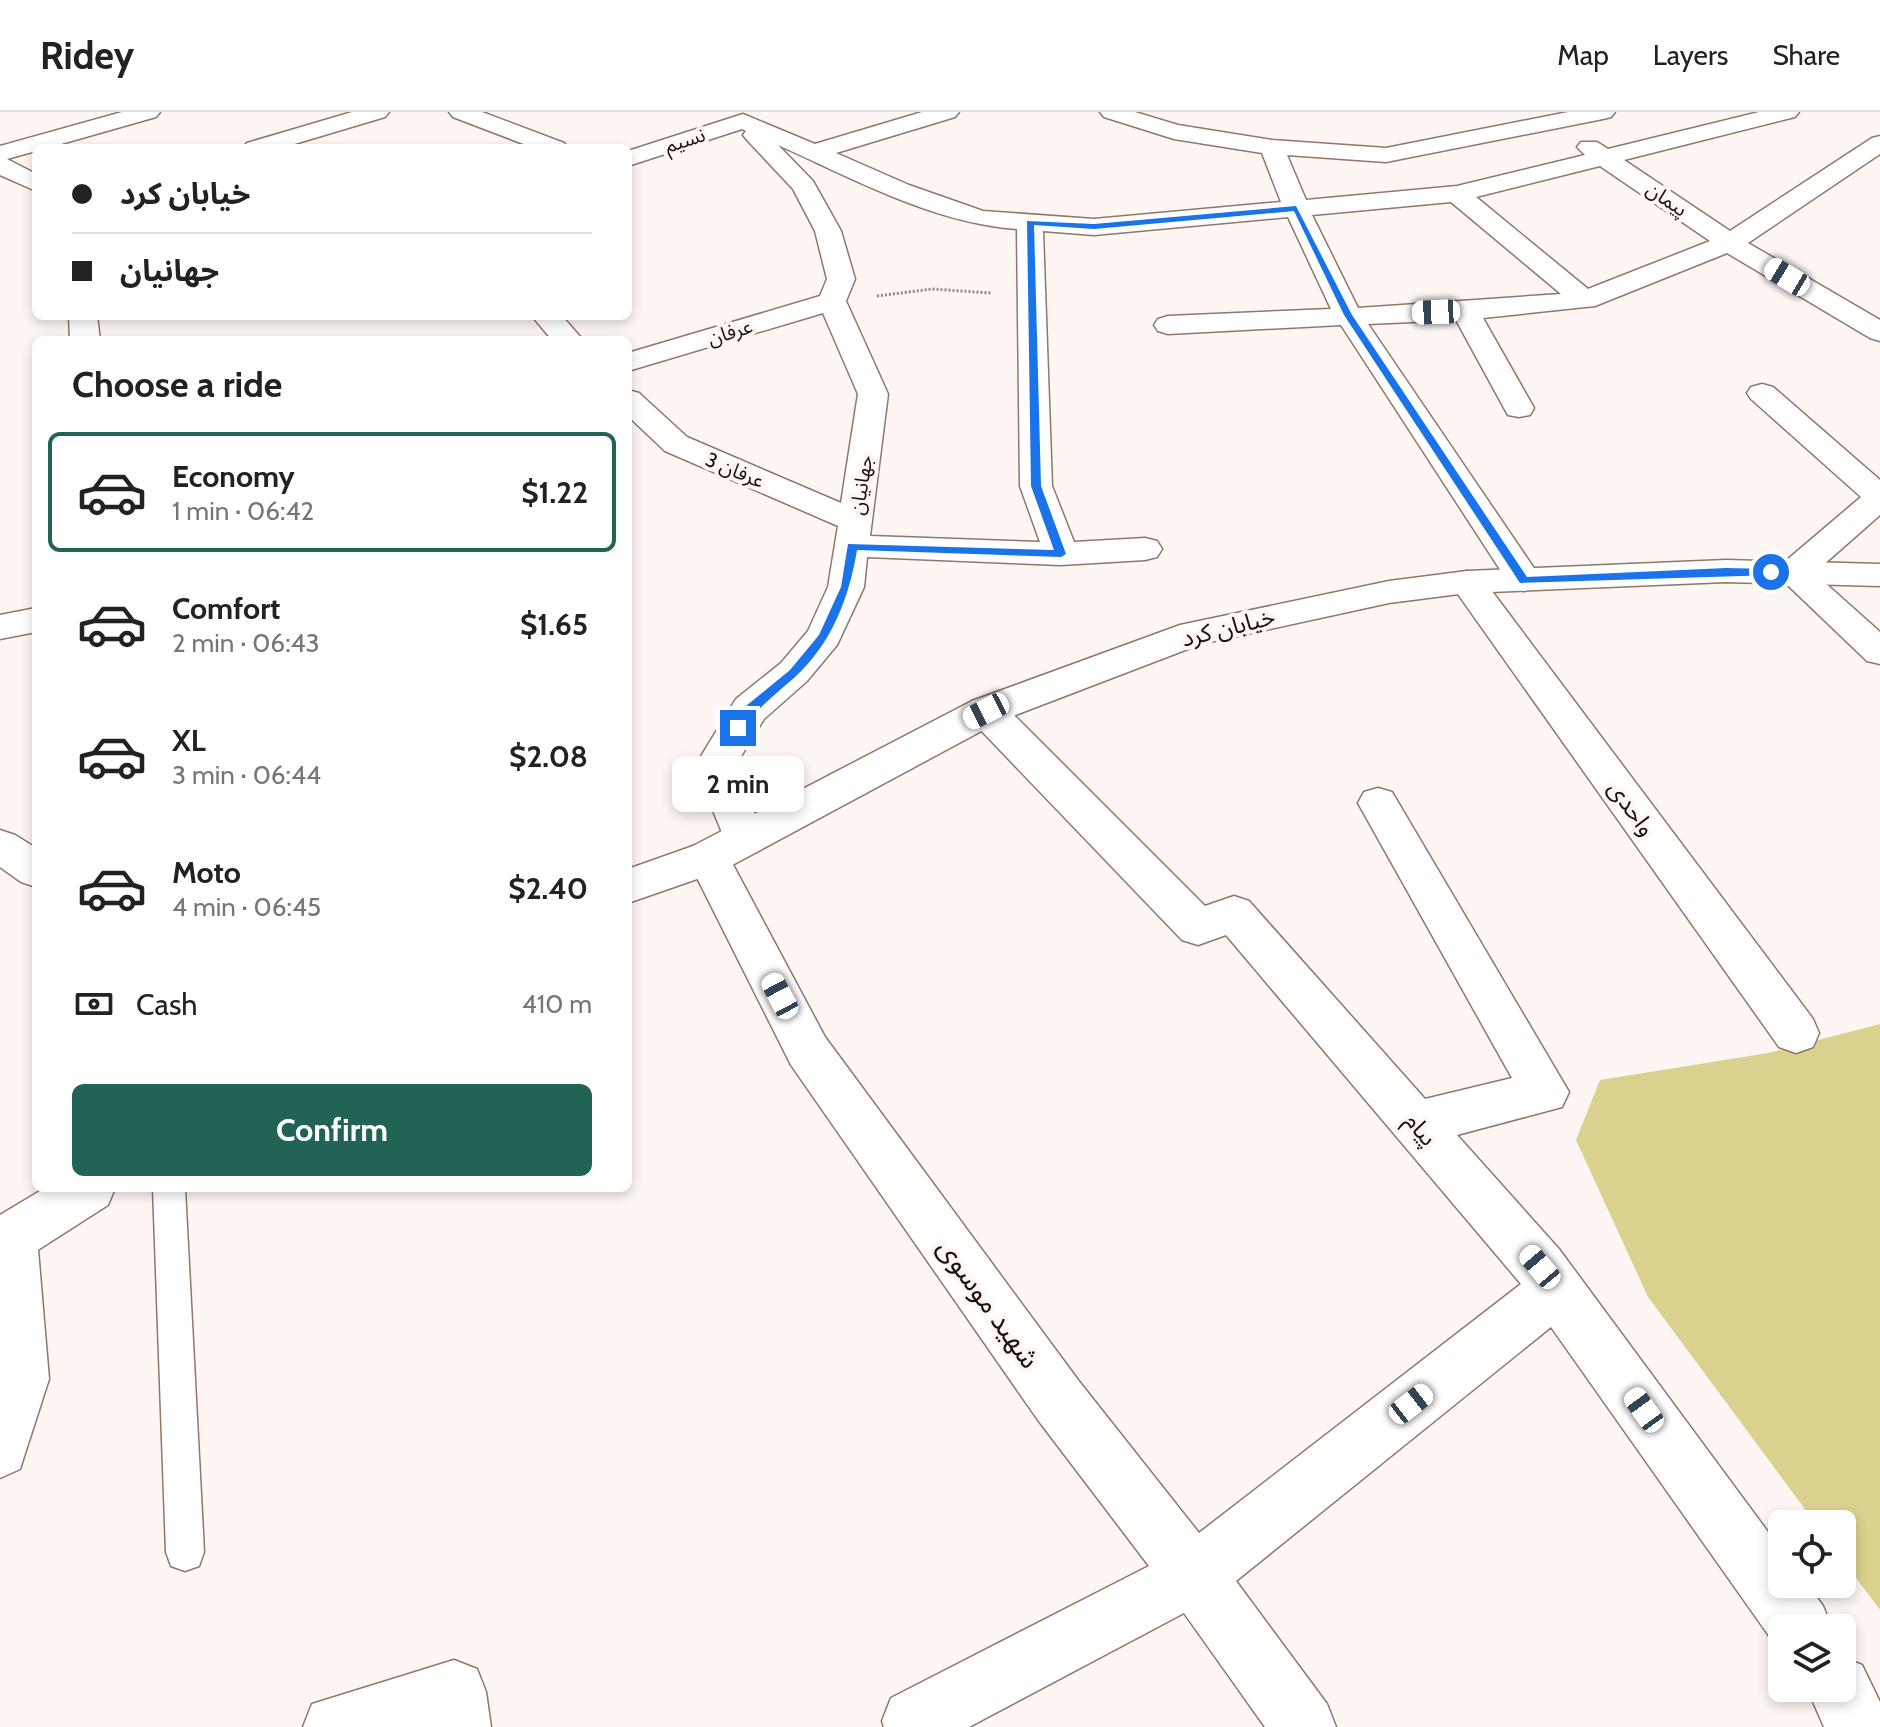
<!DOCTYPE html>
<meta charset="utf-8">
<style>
:root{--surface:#fff;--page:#f2f2f2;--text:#222;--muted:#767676;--line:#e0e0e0;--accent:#216455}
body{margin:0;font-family:Cabin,"Noto Sans Arabic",sans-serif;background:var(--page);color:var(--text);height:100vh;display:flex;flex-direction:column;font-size:30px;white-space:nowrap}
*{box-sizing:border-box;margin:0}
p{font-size:26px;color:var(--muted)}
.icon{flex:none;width:44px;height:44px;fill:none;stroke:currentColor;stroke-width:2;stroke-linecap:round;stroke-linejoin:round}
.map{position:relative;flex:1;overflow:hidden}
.side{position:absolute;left:32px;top:224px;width:600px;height:856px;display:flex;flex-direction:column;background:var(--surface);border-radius:12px;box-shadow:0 4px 12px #0003}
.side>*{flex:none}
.hud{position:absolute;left:32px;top:32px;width:600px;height:176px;border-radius:12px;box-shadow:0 4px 12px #0003;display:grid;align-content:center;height:176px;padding:0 40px;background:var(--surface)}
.fabs{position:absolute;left:1768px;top:1398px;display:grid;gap:16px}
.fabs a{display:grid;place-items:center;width:88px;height:88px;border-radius:12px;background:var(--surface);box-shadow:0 4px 12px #0003;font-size:40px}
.end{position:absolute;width:36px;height:36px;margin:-18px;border:10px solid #1a73e8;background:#fff;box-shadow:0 0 0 4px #fff}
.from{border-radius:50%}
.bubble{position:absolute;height:56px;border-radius:12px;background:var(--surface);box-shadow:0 4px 12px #0003;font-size:26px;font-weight:700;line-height:56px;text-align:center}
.car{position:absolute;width:24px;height:48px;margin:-24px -12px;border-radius:10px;box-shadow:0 0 6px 2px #0007;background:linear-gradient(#fff 24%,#345 0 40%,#fff 0 76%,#345 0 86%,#fff 0)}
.hud b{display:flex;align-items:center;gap:28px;height:76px;font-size:30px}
.hud b+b{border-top:2px solid var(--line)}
.hud i{width:20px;height:20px;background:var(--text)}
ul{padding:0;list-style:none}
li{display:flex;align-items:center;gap:24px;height:120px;margin:0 16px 12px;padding:0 24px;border:4px solid transparent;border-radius:12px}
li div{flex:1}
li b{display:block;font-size:30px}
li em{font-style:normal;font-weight:700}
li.active{border-color:var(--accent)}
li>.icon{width:72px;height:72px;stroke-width:1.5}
h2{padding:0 40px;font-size:36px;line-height:96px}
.pay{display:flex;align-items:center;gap:20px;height:88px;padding:0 40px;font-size:30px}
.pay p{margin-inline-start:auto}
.cta{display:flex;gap:16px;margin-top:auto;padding:16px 40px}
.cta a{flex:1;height:92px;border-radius:12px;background:var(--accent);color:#fff;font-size:32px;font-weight:700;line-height:92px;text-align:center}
header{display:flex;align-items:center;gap:48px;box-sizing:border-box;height:112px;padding:0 40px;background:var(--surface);border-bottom:2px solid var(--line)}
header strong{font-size:38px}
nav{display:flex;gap:44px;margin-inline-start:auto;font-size:28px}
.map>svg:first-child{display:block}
.green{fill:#dad18f}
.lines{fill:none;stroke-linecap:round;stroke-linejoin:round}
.service-casing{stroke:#927767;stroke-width:3}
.minor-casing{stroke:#927767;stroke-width:3}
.tertiary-casing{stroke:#927767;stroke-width:3}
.path{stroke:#918984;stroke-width:3;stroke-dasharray:2 2;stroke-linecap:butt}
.service{fill:#fff;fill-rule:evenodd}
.minor{fill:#fff;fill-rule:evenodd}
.tertiary{fill:#fff;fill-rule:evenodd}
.route{fill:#1a73e8}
.labels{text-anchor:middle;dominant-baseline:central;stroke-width:8;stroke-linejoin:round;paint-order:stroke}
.far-street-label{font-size:20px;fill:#1c120c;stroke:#fdf6f3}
.street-label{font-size:24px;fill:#1c120c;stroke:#fdf6f3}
.near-street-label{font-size:28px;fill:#1c120c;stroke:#fdf6f3}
</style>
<header>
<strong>Ridey</strong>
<nav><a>Map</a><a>Layers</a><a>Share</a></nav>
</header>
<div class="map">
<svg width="1880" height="1615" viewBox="0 0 1880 1615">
<rect width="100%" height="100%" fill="#fdf6f3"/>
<!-- green -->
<path class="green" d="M1880,912v586l-38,-51v-35h-26l-168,-227 -72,-157 24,-60 168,-27z"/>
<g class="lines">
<!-- service casing -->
<g class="service-casing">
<path id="service" d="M153,1076h32l19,364 -5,14 -14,5 -14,-5 -5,-14z"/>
</g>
<!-- minor casing -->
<g class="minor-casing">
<path id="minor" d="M122,0h38l-4,5 -109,31h-11v3l-29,8 29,15v17l-36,-16v-29z
M352,0h37l-4,5 -104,31h-38l4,-5z
M449,0h33l82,31 4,5h-34l-81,-31z
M922,0h37l-4,5 -119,36 73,32 74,26 111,8 187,-17 -19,-49 -88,-14 -70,-22 -4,-5h35l43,13 94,15 114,8 182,-36h47l-4,5 -8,2 -217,43 -99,-7 19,45 151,-14 128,-31 -8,-8 4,-5h16l11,7 151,-37h40l-4,5 -171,43 106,71 142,-93 8,-2v18l-132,89 132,77v21l-10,-3 -143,-85 -132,53 -112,12 51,90 -4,7 -11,2 -11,-2 -4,-7 -48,-88 -88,4 174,256 -6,8 -12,3 -12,-3 -171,-263 -173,9 -10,-3 -4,-6 4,-6 10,-3 163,-7 -43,-92 -194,18 -51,-4 9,255 22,56 71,-4 12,3 5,8 -5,8 -12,3 -84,5 -194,-8 -3,30 -27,58 -30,36 -43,38 -29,47 30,73 -6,11 -15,5 -15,-5 -34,-84 41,-67 45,-36 27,-32 20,-44 10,-61 -173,-75 -37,-35v-26l11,3 48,44 154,66 17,-109 -35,-81 -195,58v-18l192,-57 7,-17 -12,-48 -22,-42 -46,-49 -4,-5 3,-4 -4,-2 -114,37v-15l115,-37 72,30zM778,33c76,34 155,78 239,84l3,257 20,56 -170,-6 18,-142 -42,-93 9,-22 -14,-48 -28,-50zM1600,54l110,75 -122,48 -112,-92zM1451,90l110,92 -203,14 -46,-93z
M69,204h28l3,24h-30z
M532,204h30l21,24h-31z
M1762,272l11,3 107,93v35l-66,58 66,59v32l-13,-3 -92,-88 6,-8 80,-68 -110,-98 -4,-6 4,-6z
M1467,459l12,3 334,445 6,14 -6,14 -17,6 -17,-6 -324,-457 -6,-8 6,-8z
M36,496v24l-36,7v-24z
M986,585l14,4 205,205 29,-10 15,5 176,198 87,-21 -154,-275 6,-11 14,-4 14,4 177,300 -7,15 -105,28 102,114 223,302v33h25l16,22 9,22h-50v23l-3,-1 -228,-323 -315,254 91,123 9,23h-71l-81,-114 -215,114h-85l-2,-6 9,-23 258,-132 -111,-146 -247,-355 -104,-207 6,-12 15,-4 15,4 102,191 253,343 121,153 322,-249 -295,-349 -28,10 -16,-5 -210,-219 -5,-10 5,-10z
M11,1101l18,7 8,18 12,141 -29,90 -20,9v-260z
M1842,1545l20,8 18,37v25h-56l-17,-39h35z
M454,1548l23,9 9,23 5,35h-188l9,-23z"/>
</g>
<!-- tertiary casing -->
<g class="tertiary-casing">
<path id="tertiary" d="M1726,448l154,4v22l-154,-4 -259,11 -78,10 -188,41 -201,77 -277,149 -95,33v-34l65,-23 279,-145 208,-76 209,-44 78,-10z
M0,718l15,5 21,13v39l-15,-5 -21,-15z
M45,1076h70l-7,17 -89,57 -19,7v-54z"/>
</g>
<!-- path -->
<path class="path" d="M877,184l55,-7 59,4"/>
<!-- service -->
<use href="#service" class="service"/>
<!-- minor -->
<use href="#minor" class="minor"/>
<!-- tertiary -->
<use href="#tertiary" class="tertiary"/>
</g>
<!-- route -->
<path class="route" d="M1296,94l56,109 175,262 199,-9 45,1 5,3 -2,3 -254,8 -176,-268 -50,-104 -200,18 -60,-4 7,261 25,68 -5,3 -204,-7c-8,48 -25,93 -62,127 -20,18 -39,31 -53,54h-8l-2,-3 14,-22 44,-36 29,-35 22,-48 7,-43 206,6 -23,-64 -4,-265 67,3z"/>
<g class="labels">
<!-- far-street labels -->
<g class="far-street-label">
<text transform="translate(685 28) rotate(-18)">نسیم</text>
<text transform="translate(1667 87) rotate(34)">پیمان</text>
<text transform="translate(730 220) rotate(-17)">عرفان</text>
<text transform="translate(735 358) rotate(23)">عرفان 3</text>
<text transform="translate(861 373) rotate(-81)">جهانیان</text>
</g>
<!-- street labels -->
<g class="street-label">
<text transform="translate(1228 515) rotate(-14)">خیابان کرد</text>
<text transform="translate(1632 696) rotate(54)">واحدی</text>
<text transform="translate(1421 1017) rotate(49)">پیام</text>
</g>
<!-- near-street labels -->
<g class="near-street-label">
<text transform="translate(989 1191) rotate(54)">شهید موسوی</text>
</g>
</g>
</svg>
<div class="fabs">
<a><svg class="icon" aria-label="locate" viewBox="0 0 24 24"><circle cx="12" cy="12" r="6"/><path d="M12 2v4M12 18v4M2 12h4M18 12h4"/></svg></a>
<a><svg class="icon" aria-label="layers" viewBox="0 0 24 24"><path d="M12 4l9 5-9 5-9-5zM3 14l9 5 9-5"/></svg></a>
</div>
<i class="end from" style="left:1771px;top:460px"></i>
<i class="end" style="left:738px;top:616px"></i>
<div class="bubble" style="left:672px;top:644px;width:132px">2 min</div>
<i class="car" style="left:1787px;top:165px;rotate:301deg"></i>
<i class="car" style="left:1436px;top:200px;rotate:268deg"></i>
<i class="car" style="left:986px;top:599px;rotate:243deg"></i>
<i class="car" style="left:780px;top:884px;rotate:332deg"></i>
<i class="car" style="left:1540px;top:1155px;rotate:320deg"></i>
<i class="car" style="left:1411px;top:1292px;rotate:52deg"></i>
<i class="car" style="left:1644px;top:1298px;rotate:324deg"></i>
<div class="hud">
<b><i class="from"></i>خیابان کرد</b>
<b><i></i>جهانیان</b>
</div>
<section class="side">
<h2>Choose a ride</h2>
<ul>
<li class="active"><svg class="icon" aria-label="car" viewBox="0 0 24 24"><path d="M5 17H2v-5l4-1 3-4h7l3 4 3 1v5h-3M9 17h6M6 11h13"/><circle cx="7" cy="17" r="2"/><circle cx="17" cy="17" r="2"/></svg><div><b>Economy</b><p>1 min · 06:42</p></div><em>$1.22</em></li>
<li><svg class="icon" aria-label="car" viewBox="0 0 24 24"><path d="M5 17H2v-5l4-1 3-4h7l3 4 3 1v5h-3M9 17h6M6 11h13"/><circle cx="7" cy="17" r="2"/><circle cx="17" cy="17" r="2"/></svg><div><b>Comfort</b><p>2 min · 06:43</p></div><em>$1.65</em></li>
<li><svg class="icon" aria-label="car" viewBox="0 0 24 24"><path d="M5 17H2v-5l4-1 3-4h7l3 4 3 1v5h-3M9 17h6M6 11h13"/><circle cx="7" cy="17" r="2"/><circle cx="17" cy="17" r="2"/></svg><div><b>XL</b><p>3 min · 06:44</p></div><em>$2.08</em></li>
<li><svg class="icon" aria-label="car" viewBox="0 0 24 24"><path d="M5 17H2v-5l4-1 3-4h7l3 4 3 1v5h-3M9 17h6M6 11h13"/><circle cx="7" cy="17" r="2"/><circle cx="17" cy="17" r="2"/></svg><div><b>Moto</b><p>4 min · 06:45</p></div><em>$2.40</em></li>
</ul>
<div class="pay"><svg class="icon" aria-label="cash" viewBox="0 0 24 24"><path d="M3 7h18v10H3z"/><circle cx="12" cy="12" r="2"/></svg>Cash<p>410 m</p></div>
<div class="cta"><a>Confirm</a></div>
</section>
</div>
